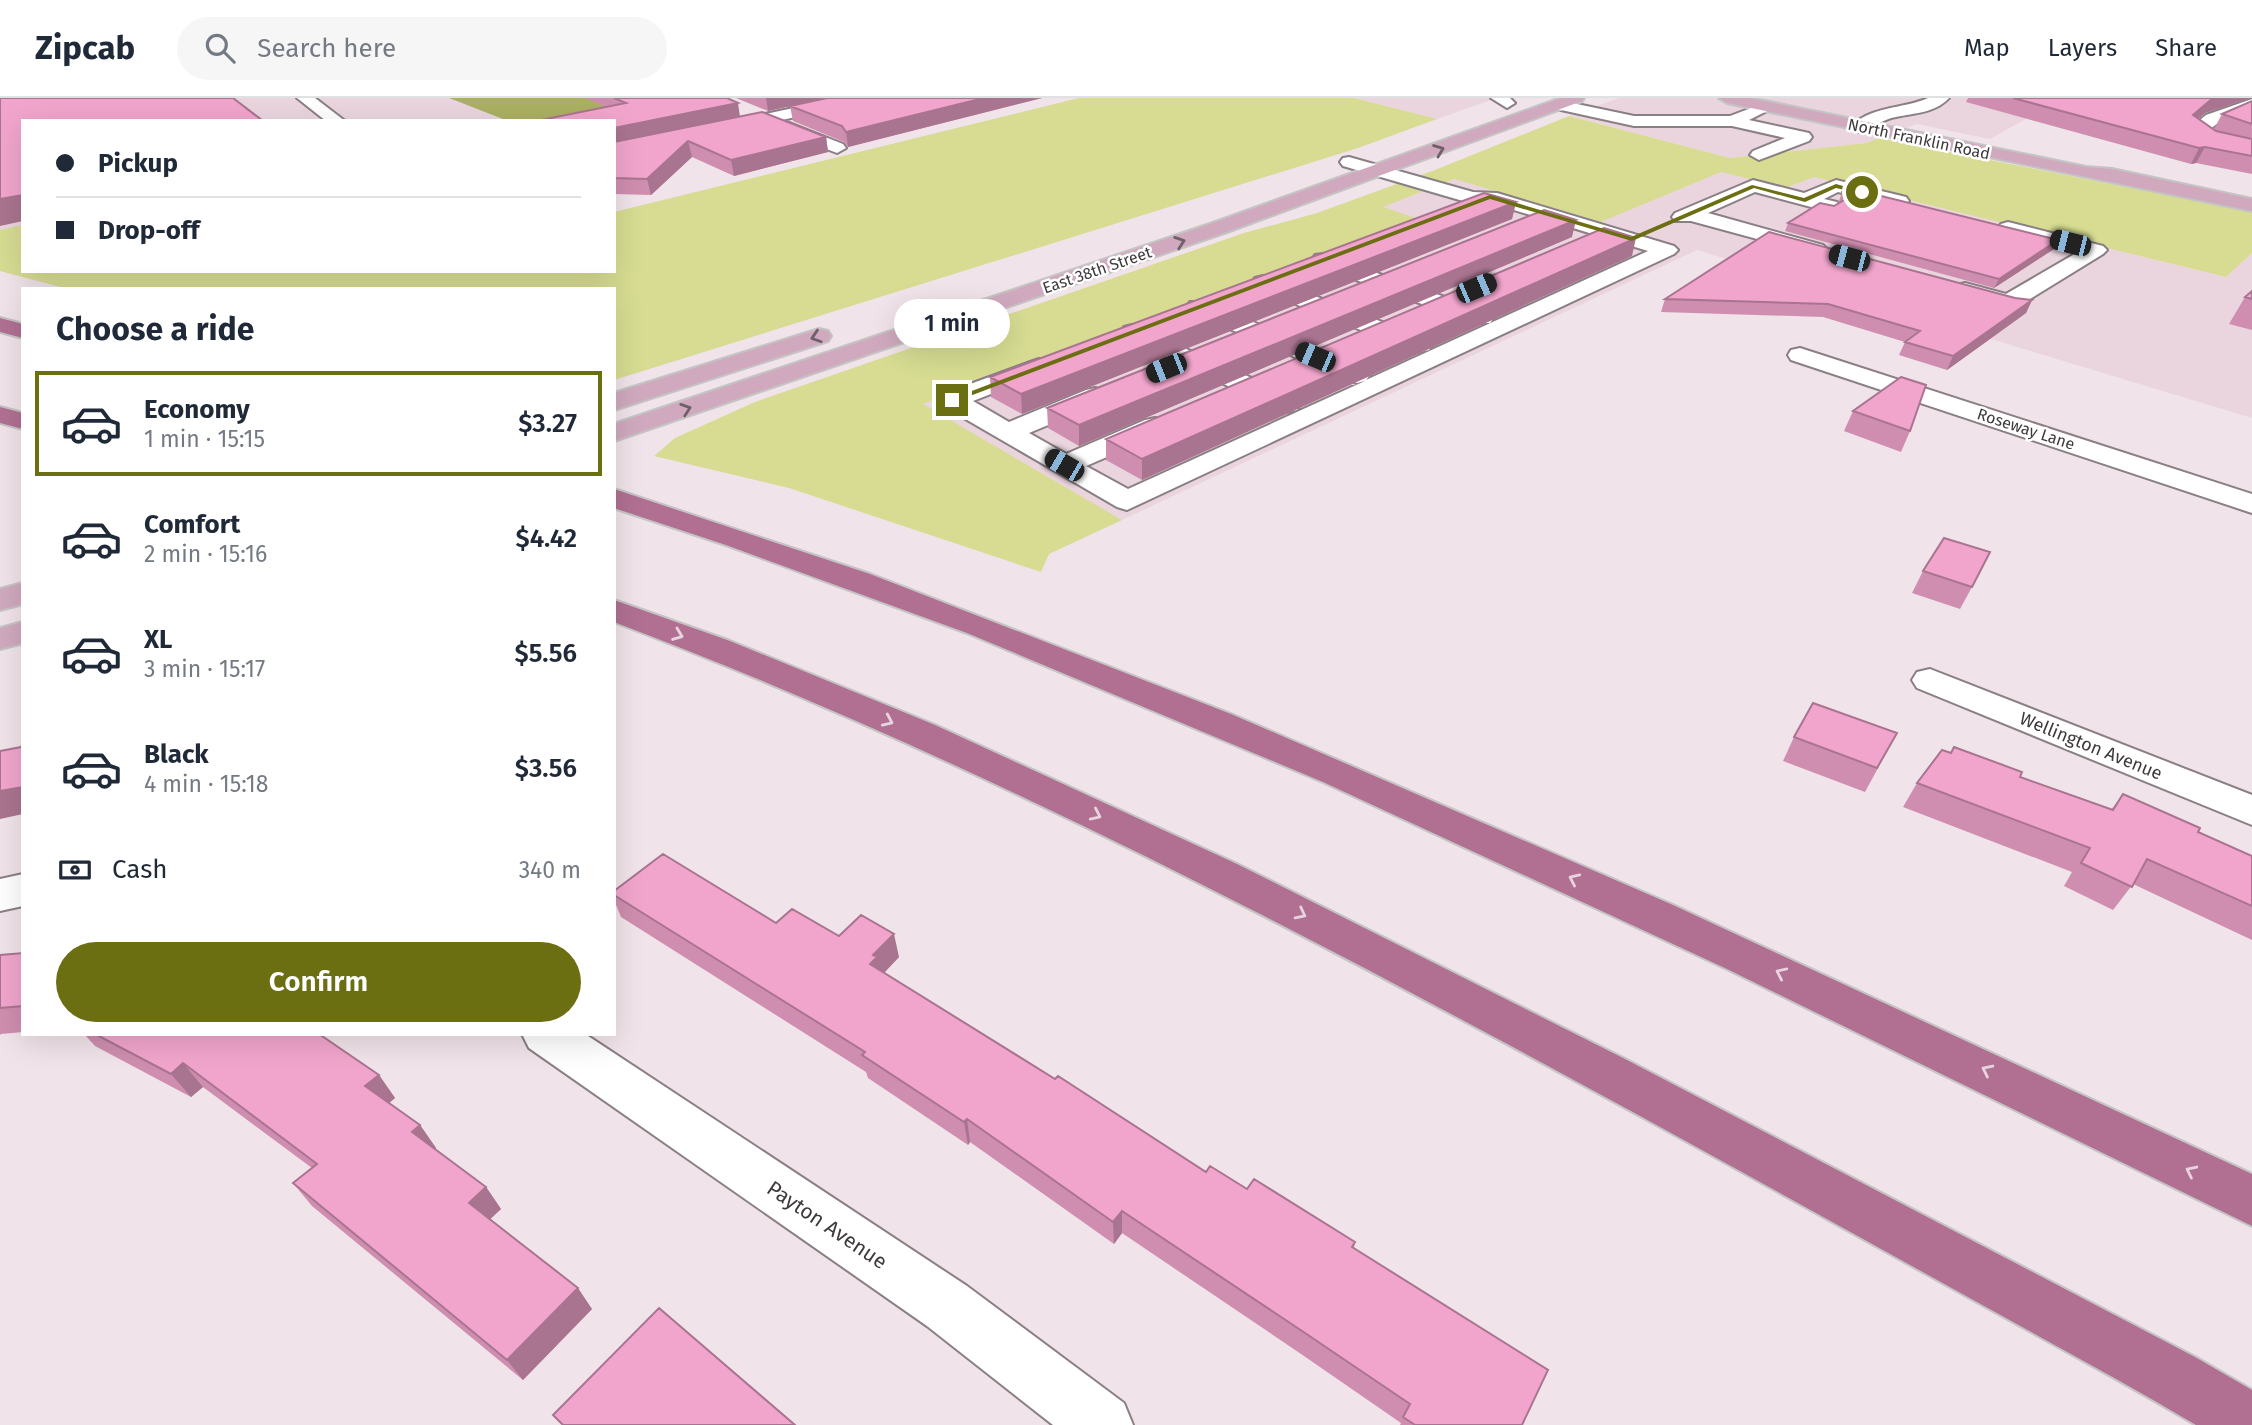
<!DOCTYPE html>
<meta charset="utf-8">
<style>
:root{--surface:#fff;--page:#f6f6f7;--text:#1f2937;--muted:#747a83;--line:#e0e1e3;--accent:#6c6e12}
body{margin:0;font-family:"Fira Sans",sans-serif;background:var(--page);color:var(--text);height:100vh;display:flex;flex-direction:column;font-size:26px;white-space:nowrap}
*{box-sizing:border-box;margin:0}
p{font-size:23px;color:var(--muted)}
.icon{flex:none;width:38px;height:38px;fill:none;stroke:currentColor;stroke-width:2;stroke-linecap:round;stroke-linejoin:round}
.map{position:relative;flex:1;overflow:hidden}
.drawer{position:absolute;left:21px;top:189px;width:595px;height:749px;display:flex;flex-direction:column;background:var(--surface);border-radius:0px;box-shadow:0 7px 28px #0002}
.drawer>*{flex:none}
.top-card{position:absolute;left:21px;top:21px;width:595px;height:154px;border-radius:0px;box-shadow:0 7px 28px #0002;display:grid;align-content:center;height:154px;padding:0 35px;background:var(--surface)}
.end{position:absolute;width:32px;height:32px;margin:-16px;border:9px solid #6c6e12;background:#fff;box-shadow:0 0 0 4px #fff}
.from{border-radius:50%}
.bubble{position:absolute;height:49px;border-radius:24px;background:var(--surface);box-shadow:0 7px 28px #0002;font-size:23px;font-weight:600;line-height:49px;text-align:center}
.car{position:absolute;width:21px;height:42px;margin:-21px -10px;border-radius:9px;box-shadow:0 0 5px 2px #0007;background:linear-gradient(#222 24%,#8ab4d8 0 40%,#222 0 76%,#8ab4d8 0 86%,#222 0)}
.top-card b{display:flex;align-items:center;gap:24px;height:66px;font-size:26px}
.top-card b+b{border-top:2px solid var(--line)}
.top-card i{width:18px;height:18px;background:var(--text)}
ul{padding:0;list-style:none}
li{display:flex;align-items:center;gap:21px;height:105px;margin:0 14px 10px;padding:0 21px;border:4px solid transparent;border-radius:0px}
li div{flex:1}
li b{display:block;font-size:26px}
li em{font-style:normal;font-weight:600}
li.selected{border-color:var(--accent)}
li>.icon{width:63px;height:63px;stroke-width:1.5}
h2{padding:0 35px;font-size:32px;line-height:84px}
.pay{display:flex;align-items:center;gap:18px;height:77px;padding:0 35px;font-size:26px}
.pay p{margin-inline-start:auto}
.cta{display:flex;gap:14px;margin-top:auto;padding:14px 35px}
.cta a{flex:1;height:80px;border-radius:42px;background:var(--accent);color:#fff;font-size:28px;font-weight:600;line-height:80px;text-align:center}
header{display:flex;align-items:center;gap:42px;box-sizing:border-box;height:98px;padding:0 35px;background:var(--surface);border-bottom:2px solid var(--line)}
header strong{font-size:33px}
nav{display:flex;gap:38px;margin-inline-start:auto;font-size:24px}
.search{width:490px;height:63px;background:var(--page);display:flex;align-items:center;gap:18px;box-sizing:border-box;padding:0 24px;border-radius:38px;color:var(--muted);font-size:26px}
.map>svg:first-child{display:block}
.built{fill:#ead5df}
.green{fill:#d7dc92}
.forest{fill:#acb062}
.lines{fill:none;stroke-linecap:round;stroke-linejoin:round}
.minor-casing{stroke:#8a7f84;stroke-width:4}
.major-casing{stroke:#c5c4c4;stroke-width:4}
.highway-casing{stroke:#c5c4c4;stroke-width:4}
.minor{fill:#fff;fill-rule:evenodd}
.major{fill:#d0a9be;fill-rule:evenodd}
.highway{fill:#b17092;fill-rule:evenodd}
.wall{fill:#cf8eaf}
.shaded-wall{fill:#a9748f}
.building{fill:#f1a5cc;stroke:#a9748f;stroke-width:2}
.oneway{stroke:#71606a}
.oneway2{stroke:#e8d4de}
.route{fill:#6c6e12}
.labels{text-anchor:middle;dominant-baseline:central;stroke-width:5;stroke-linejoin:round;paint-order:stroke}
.far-street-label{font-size:16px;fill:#3e393c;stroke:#fff}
.street-label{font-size:18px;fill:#3e393c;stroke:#fff}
.near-street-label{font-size:21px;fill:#3e393c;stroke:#fff}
</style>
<header>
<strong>Zipcab</strong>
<div class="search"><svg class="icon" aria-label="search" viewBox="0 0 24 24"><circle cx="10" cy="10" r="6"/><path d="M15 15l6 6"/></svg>Search here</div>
<nav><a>Map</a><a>Layers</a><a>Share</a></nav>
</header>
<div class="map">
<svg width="2252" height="1327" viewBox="0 0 2252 1327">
<rect width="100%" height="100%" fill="#f0e3e9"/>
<!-- built -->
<path class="built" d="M0,0h449l59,22 -485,1v104l-23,5z
M1354,0h143l-60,21z
M1619,0h445l-74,41 -73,-15 -51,19 -136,15 -161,-42z
M1721,74l64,16 29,-11 411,100 27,-24v165l-555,-168 -575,270 -200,-116 494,-184 -34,-13 72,-28 147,43z"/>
<!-- green -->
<path class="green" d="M1079,0h275l83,21 -79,29 -744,232v-91h-546l-68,-18v-41l23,-5v46h591v-59z
M1569,18l161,42 136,-15 13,-5 373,74v41l-26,24 -412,-100 -29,11 -64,-16 -120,50 -147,-43 -71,28 35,12 -495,185 199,116 -73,34 -8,18 -252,-84 -135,-32 21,-18 80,-36 489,-169 73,-20 118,-43z"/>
<!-- forest -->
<path class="forest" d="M449,0h247l-112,23h-76z"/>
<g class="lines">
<!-- minor casing -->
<g class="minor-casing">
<path id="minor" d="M297,0h18l30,23h-19z
M840,0h30l-2,3 -86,19 61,24 3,4 -9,5 -63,-24 -2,-4 2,-3 -51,11 -9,-5 9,-5z
M1491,0h19l5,5 -8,5z
M1928,0h21c-14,15 -34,15 -53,19 -13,2 -24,12 -37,15l-8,-5c18,-21 53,-18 77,-29z
M2252,1v11l-34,13 -9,7 11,6 32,9v10l-44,-11 -20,-14 18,-15z
M1558,2l76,16h96l37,-14 8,5 -26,13 60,13 3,4 -3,4 -50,19 -9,-5 3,-4 32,-13 -53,-12h-98l-82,-18 -2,-3 2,-3z
M1349,59l124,35 24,1 177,53 4,4 -4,4 -547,256 -10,-3 -174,-101 -4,-6 4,-6 87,-32 9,-3 9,3 4,5 -4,5 -75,29 36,21 77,-32 9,-2 9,2 4,6 -4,6 -75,31 37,21 79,-34 10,-2 10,2 4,6 -4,6 -79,34 42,23 237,-108 -8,2 -9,-3 -158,-68 -4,-5 4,-5h16l160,68 4,5 -4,5 282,-129 -157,-48 -18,6 -7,-2 -3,-6 -120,-35 -3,-4 3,-4z
M1753,82l51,13 32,-13 70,17 3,4 -10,6 -61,-15 -14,7 13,3 3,4 -10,6 -75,-20 -47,21 115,32 4,4 -4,4 -7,2 -125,-34h-16l-3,-4 3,-4z
M2008,124l95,24 4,4 -4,4 -86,53 -8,2 -52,-14 -3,-5 3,-5 8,-2 41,11 72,-42 -77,-20 -3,-4 3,-4z
M1323,156l167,59 4,5 -4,5h-16l-159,-58 -3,-5 3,-5z
M1263,178l166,64 3,5 -3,5 -9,2 -9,-2 -156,-62 -3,-5 3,-5z
M1132,227l165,73 4,6 -4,6 -9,2 -9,-2 -155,-73 -4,-5 4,-5z
M1800,250l452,146v19l-461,-153 -3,-5 3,-5z
M1930,571l322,126v30l-335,-137 -5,-8 5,-8z
M23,776v32l-23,5v-32z
M522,936h63l382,252 157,117 9,22h-80l-126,-99 -398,-278z"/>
</g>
<!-- major casing -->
<g class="major-casing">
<path id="major" d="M1561,0h23l-2,3 -358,132 -610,208v-17l596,-200z
M1719,0h31l336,69 26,2 140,30v12l-525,-108z
M819,231l9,2 3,5 -3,5 -214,69v-17z
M23,485v21l-23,6v-21z
M23,524v21l-23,6v-21z"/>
</g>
<!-- highway casing -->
<g class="highway-casing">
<path id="highway" d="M0,220l23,6v14l-23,-6z
M0,309l23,6v16l-23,-6z
M614,391l256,85 361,140 442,191 579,269v52l-525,-257 -404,-187 -356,-149 -241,-88 -112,-37z
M614,502l116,41 205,84 302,139 388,195 570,298 57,33v35h-56c-69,-41 -140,-79 -210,-118 -114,-63 -229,-127 -344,-190 -334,-182 -671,-360 -1028,-495z"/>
</g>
<!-- minor -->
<use href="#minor" class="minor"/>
<!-- major -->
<use href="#major" class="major"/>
<!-- highway -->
<use href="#highway" class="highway"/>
</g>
<!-- wall -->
<path class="wall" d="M585,0h142l13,18 86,21 2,15 -94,24 -42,-19 -41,38 -37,-1v-73l-8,-14z
M736,0h306l-194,49 -4,-5 -51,-21 -3,-15 -22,5z
M1968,0h282l-45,15 -7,5 16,11 8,-15 30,-13v73l-56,-11 -5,1 -225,-62z
M1842,94l216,48 -4,9 -60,39 -209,-57 3,-8 46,-17 6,-3 -1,-2z
M1516,104l-4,17 -490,195 -31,-17 -1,-20z
M1572,139l-493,209 -31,-18 -1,-20z
M1632,158l-490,224 -36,-20v-21z
M2252,193v39l-23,-6 16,-27z
M1665,201l367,1 -6,13 -79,57 -48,-15 6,-13 -82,-25 -162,-5z
M1853,313l57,20 -9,21 -57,-21z
M1923,473l49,16 -12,22 -48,-16z
M1897,635l-32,59 -82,-31 11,-24z
M1954,649l66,30 91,33 12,-16 75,38 54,24v84l-119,-56 -20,26 -49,-24 8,-14 -169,-65 14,-24 34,-31z
M614,793l225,45 60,21 -15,16 322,199 41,17 108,53 -1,6 168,177h-122l1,-2 -97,-67 -182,-123 -8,11 -144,-102 -2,3 -100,-67 -2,-6 -245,-155 -7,-17z
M23,855v79l-22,2 -1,1v-80z
M84,936h235l60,41 16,23 -6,5 31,22 16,23 -2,1 52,38 15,22 -11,10 102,90 -69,71 -211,-174 -19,-23 19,-15 -109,-81 -12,10 -96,-51z"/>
<!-- shaded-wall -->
<path class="shaded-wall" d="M766,0h62l-60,13z
M984,0h58l-194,49 -2,-15z
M2213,0h37l-45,15 -20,17 8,-15z
M738,5l2,14 -126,27v-16z
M826,39l2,15 -94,24 -3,-16z
M688,43l4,16 -41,38 -4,-16z
M2205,49l-9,16 -5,1 8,-16z
M23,97v26l-23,5v-27z
M1516,104l-4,17 -490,195 -1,-20z
M1576,122l-4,17 -493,209v-21z
M1636,140l-4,18 -490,224v-21z
M2058,142l-4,9 -60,39 5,-9z
M2032,202l-6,13 -79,57 6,-14z
M23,689v27l-23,5v-28z
M894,836l5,23 -18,19 -11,-12 3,-9z
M183,965l20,24 -12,10 -20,-23z
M379,977l16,23 -13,11 -17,-23z
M967,1021l3,23 -2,3 -4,-23z
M420,1027l16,23 -8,7 -16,-23z
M486,1089l15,22 -17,16 -15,-22z
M1122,1113v22l-8,11 -1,-22z
M578,1190l14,21 -69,71 -16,-20z"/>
<!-- building -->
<path class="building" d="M0,0h233l30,23h-240v74l-23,4z
M614,0h113l11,5 -124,25v-7h-78l90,-18z
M827,0h157l-138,34 -4,-6 -52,-20z
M2013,0h200l-20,17 23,16 36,8v17l-47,-9 -6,1z
M2252,3v23l-30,-10z
M762,14l64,25 -95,23 -43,-19 -41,38 -33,-1v-36z
M1849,90l209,52 -59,39 -211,-56 32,-20 14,3 10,-6 -2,-8z
M1484,95l32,9 -495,192 -31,-17z
M1544,112l32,10 -497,205 -32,-17z
M1604,130l32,10 -494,221 -36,-20z
M1769,134l246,66 17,2 -79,56 -48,-14 15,-11 -92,-27 -163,-5z
M2252,193v8l-7,-2z
M1901,279l25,8 -16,46 -57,-20z
M1944,440l46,14 -18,35 -49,-16z
M1813,605l84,30 -20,35 -83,-31z
M23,645v44l-23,4v-40l21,-4z
M1954,649l68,25 -2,5 93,33 10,-16 77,34 -2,4 54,24v50l-105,-47 -15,28 -51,-24 9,-15 -173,-65 25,-33 9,3z
M663,756l113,69 16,-14 47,27 22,-21 33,19 -21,21 4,2 -7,7 185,115 3,-3 148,96 4,-6 37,23 7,-10 101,63 -3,5 196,123 -26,55h-107l-12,-8 7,-13 -102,-69 -186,-124 -9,11 -146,-103 -3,3 -102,-67 3,-3 -251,-157v-4z
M23,855v53l-23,2v-53z
M95,936h224l60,41 -14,11 55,39 -8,7 74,55 -17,16 109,85 -71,72 -214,-177 24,-19 -134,-101 -12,11z
M659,1210l136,117h-232l-10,-10z"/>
<!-- one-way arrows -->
<defs><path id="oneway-chevron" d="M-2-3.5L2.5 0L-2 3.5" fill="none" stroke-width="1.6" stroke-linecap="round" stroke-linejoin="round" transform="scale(1.75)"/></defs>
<g class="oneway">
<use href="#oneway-chevron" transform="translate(1439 52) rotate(-21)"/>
<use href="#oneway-chevron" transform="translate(1180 144) rotate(-19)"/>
<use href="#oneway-chevron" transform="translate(816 239) rotate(162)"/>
<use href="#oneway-chevron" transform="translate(686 311) rotate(-19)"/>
</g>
<g class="oneway2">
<use href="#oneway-chevron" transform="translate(678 537) rotate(21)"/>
<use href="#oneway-chevron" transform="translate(888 623) rotate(24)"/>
<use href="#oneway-chevron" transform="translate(1096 717) rotate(25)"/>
<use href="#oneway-chevron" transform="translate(1574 781) rotate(-155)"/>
<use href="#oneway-chevron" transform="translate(1301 816) rotate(27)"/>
<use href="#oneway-chevron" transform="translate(1781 875) rotate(-155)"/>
<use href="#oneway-chevron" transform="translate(1987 972) rotate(-154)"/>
<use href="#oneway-chevron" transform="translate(2191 1073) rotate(-154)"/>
</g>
<!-- route -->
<path class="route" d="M1836,86l28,8 -2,2 -26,-6 -31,14 -51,-14 -122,53 -142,-42 -536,203 -6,-2 542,-205 141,42 121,-52 52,13z"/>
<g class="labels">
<!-- far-street labels -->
<g class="far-street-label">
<text transform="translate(1919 41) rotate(12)">North Franklin Road</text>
<text transform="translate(1097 172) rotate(-19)">East 38th Street</text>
<text transform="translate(2026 331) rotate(18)">Roseway Lane</text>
</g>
<!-- street labels -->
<g class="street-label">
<text transform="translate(2091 648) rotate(22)">Wellington Avenue</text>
</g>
<!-- near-street labels -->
<g class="near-street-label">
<text transform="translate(827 1127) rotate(34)">Payton Avenue</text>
</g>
</g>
</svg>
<i class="end from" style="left:1862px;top:94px"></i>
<i class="end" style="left:952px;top:302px"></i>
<div class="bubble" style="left:894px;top:201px;width:116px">1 min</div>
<i class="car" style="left:2070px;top:145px;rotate:284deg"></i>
<i class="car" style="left:1849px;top:160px;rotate:285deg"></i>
<i class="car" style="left:1476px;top:190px;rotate:67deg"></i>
<i class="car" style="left:1315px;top:259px;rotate:293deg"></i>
<i class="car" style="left:1166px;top:270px;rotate:248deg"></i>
<i class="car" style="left:1064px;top:367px;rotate:300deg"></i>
<div class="top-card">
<b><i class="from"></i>Pickup</b>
<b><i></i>Drop-off</b>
</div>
<section class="drawer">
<h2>Choose a ride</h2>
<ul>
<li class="selected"><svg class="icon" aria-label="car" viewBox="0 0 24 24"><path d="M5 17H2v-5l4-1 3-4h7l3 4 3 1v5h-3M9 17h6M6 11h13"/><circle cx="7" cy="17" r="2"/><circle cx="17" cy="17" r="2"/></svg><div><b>Economy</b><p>1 min · 15:15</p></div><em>$3.27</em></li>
<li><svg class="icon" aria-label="car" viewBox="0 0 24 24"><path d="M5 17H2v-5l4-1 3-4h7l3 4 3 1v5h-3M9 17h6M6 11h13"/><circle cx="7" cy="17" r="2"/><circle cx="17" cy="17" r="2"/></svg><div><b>Comfort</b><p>2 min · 15:16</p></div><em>$4.42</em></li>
<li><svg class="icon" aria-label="car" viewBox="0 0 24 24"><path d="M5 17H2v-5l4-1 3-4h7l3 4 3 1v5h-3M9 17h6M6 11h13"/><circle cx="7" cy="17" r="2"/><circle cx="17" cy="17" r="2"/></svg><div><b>XL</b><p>3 min · 15:17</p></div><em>$5.56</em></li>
<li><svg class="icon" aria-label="car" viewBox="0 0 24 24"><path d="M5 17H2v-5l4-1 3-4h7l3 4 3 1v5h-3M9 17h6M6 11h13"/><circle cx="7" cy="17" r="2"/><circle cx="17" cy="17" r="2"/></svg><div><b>Black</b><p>4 min · 15:18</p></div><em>$3.56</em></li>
</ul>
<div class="pay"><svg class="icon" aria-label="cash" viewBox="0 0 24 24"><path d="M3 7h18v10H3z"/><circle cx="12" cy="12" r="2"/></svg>Cash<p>340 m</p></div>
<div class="cta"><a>Confirm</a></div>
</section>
</div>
